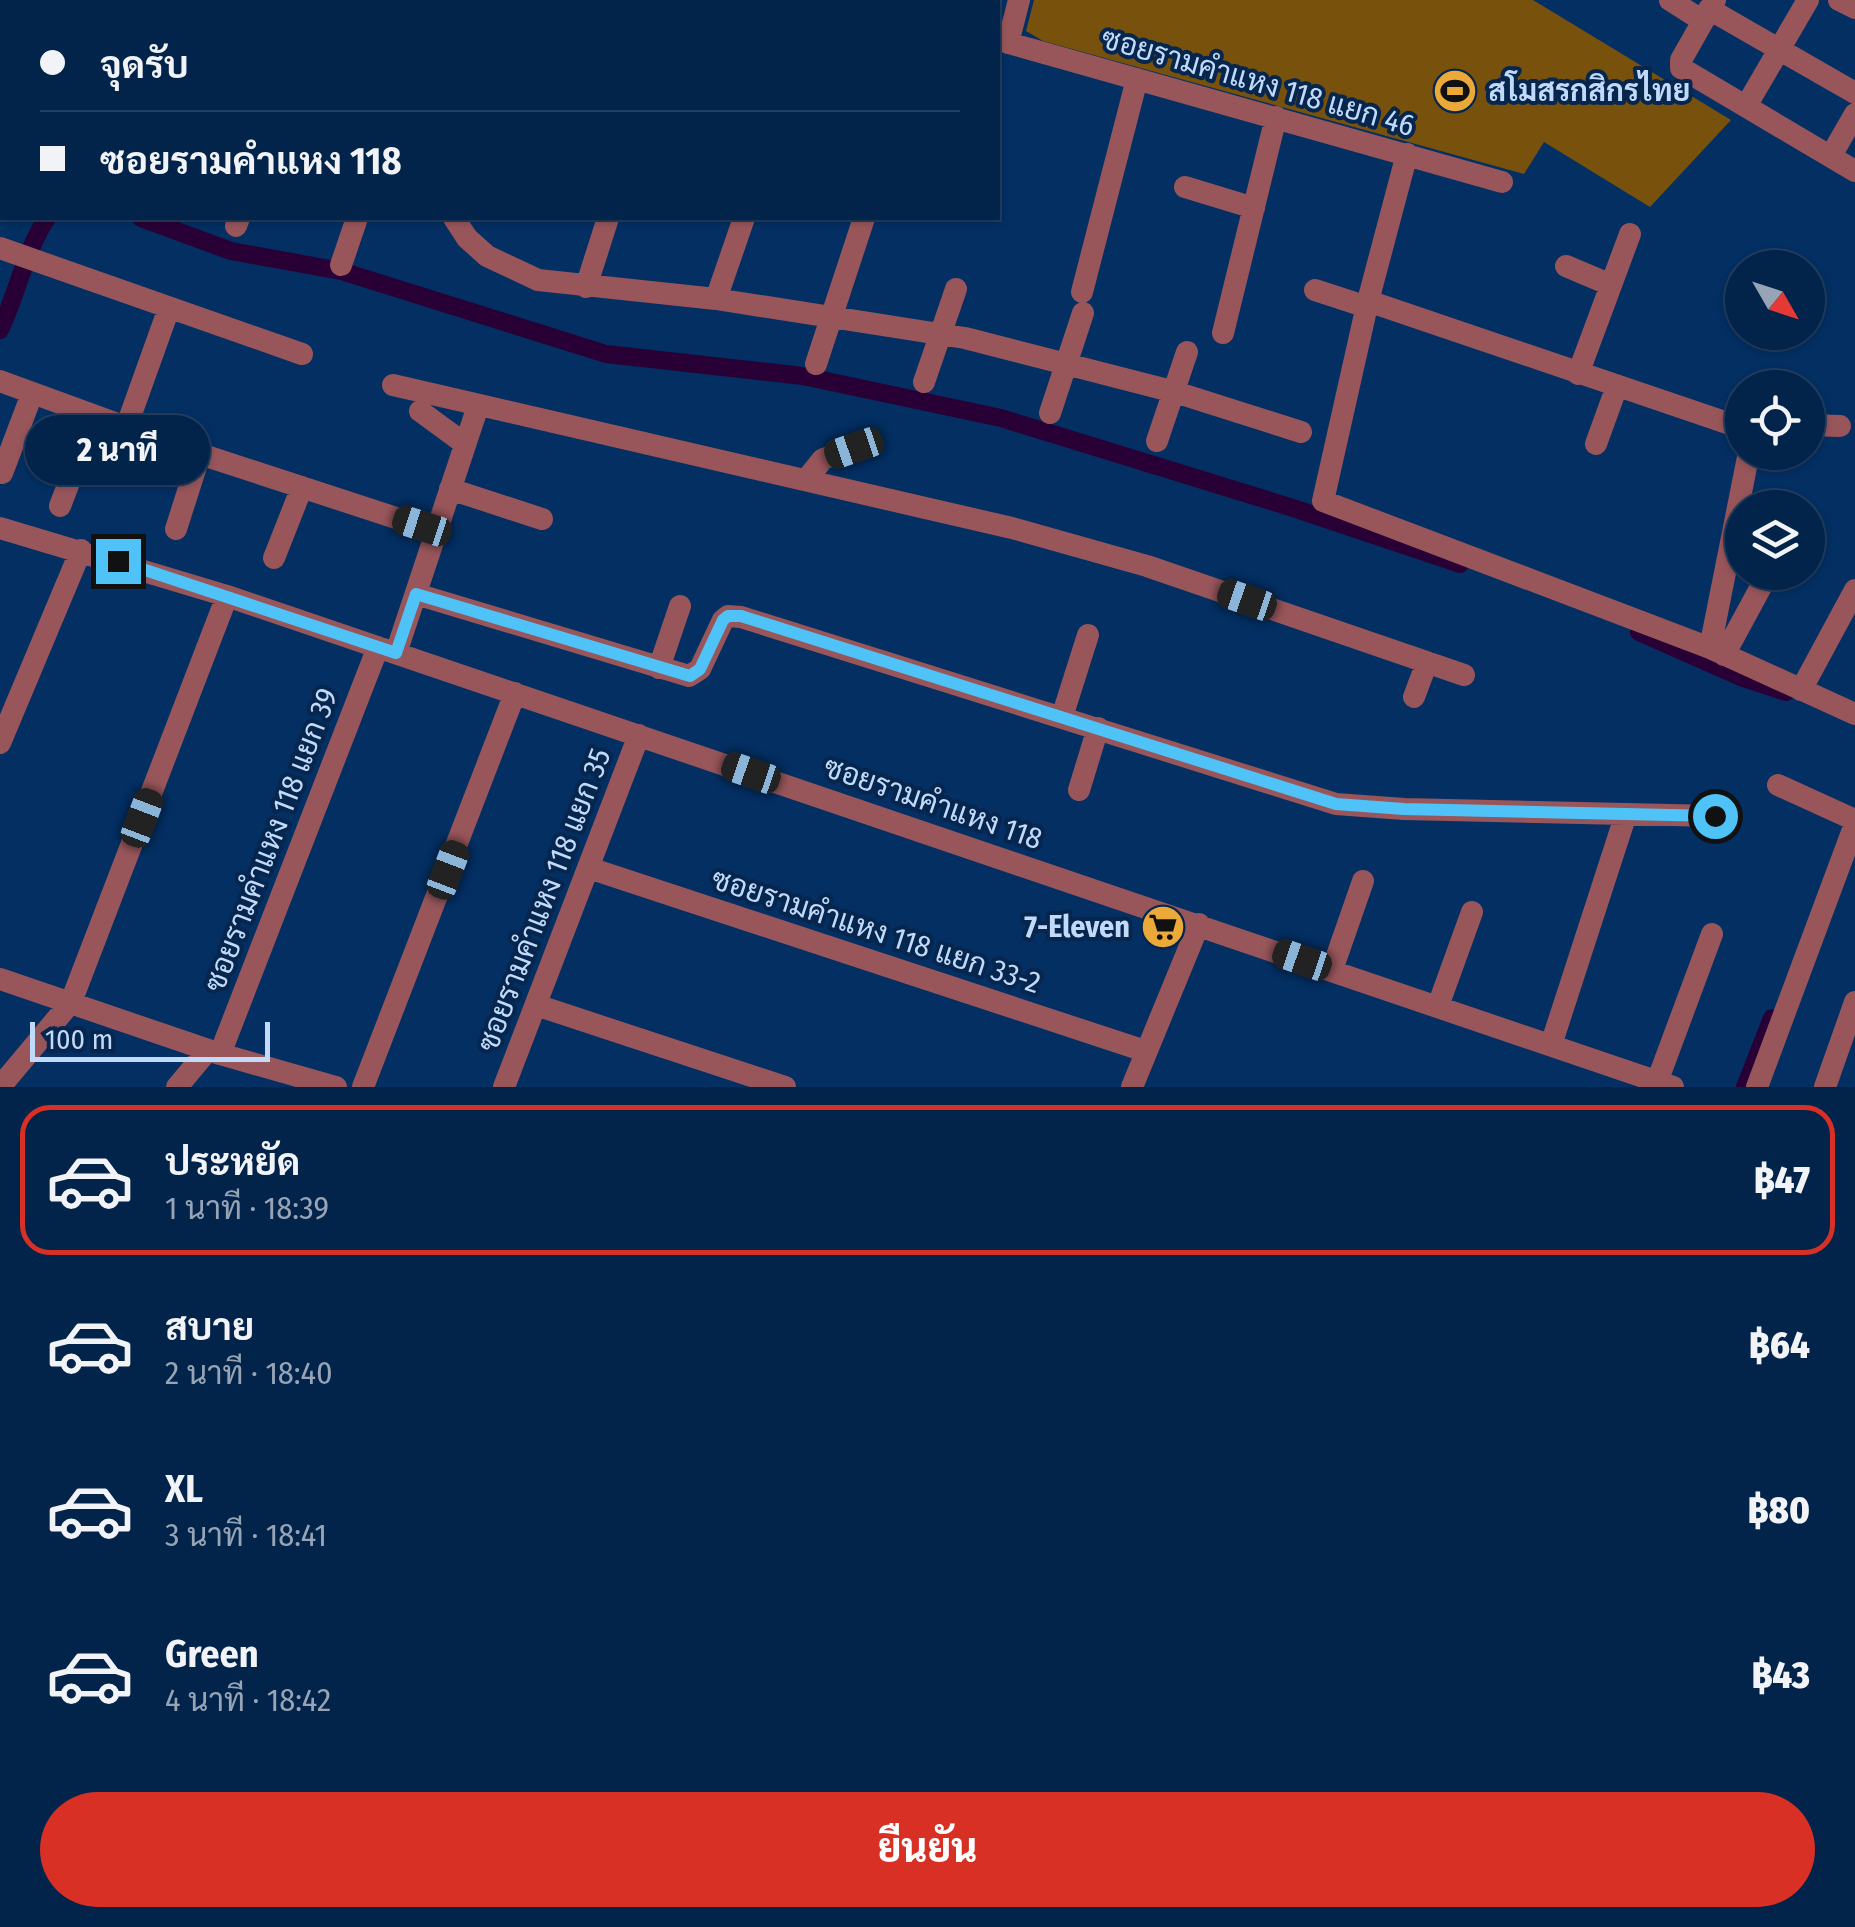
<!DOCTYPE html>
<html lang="th">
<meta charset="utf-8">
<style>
:root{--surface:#02234a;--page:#102f54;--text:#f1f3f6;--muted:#96a4b5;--line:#234062;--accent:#d93025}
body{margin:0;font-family:"Fira Sans Condensed",Sarabun,sans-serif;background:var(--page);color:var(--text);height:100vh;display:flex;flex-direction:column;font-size:38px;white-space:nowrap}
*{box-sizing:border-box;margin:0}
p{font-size:32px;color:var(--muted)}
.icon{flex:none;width:55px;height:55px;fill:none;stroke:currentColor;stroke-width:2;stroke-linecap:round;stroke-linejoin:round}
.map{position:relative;height:1087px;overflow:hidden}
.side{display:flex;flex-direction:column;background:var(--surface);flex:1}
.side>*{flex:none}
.hud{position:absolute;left:0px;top:0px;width:1000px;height:220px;box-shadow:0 2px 8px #0004,0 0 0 2px var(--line);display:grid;align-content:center;height:220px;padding:0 40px;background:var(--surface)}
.needle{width:65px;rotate:129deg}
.tools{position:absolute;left:1725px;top:250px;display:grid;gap:20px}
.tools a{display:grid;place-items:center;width:100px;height:100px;border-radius:50%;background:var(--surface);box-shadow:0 2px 8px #0004,0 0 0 2px var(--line);font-size:50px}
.scale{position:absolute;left:30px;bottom:25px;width:240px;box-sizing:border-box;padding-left:10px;border:5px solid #c2dafa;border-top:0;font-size:28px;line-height:35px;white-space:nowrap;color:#c2dafa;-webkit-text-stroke:8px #06264e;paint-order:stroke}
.end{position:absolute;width:45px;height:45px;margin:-22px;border:12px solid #4fc3f7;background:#111;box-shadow:0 0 0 5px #111}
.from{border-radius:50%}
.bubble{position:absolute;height:70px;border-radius:35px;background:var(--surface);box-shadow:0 2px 8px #0004,0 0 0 2px var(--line);font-size:32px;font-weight:800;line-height:70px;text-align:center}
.car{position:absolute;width:30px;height:60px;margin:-30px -15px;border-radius:12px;box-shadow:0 0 8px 2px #0007;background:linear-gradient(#222 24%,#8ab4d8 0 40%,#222 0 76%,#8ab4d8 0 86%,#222 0)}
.hud b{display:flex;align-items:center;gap:35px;height:95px;font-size:38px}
.hud b+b{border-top:2px solid var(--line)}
.hud i{width:25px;height:25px;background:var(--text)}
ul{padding:18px 0 0;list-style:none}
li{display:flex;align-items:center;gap:30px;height:150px;margin:0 20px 15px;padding:0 20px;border:5px solid transparent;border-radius:30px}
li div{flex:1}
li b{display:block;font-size:38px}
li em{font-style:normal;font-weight:800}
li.active{border-color:var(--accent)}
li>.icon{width:90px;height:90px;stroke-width:1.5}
.action{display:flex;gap:20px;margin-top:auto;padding:20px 40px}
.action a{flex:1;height:115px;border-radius:60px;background:var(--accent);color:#fff;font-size:40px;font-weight:800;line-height:115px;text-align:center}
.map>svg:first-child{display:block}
.green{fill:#78520d}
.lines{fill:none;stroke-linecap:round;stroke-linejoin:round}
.canal{stroke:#280036;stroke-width:18}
.minor{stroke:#98565b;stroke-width:22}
.route{stroke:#4fc3f7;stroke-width:12}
.labels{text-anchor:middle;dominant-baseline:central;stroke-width:8;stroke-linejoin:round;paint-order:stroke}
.street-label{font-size:30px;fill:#c2dafa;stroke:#06264e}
.poi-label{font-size:30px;font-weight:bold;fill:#c2dafa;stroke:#06264e;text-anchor:start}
</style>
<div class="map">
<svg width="1855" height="1087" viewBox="0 0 1855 1087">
<rect width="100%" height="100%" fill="#032f63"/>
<!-- green -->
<path class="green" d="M1034,0h499l198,120 -81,87 -106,-65 -20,32 -481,-133 -17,-10z"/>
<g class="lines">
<!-- canal -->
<path class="canal" d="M141,218l90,33 110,20 265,83 197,22 198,42 289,89 170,57
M0,330c17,-36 25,-79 47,-112
M1639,632l104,46 43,14
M1745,1087l27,-69"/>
<!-- minor -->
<path class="minor" d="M130,0l2,2
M856,0l9,2
M1670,0l33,21
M1715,0l-34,60v8l174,103
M1839,0l16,8
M313,2l1,-2
M1709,9l146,84
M998,40l504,142
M1008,43l11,-43
M1752,96l56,-96
M1836,147l19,-33
M1407,154l-39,147 -45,200 387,147 145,66
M1185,187l69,21
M454,218l13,20 20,18 51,24 178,19 249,39 210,54 126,40
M236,226l3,-8
M0,248l302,106
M341,265l16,-47
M1566,266l45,19
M586,287l22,-69
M1315,290l52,17
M1082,292l55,-213
M716,299l28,-81
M1368,301l374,127
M1223,333l53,-216
M816,364l48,-146
M1578,374l52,-140
M0,381l200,73 236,77
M924,382l32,-93
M393,385l619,143 135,38 317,109
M420,411l45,33
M1050,413l33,-100
M1808,425l32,1
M126,428l43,-120
M1157,441l30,-89
M1596,444l21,-58
M2,473l30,-79
M806,480l17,-21 31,-11
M450,489l92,30
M60,506l34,-89
M0,528l227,68 1446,491
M176,529l24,-75
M274,558l28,-71
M416,594l273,82 11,-7 23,-49 5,-4 13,1 595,187 68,5 311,7
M1710,648l39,-196
M396,653l82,-247
M1724,655l45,-83
M659,668l21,-62
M1801,690l54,-100
M1414,697l13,-35
M1062,717l26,-82
M0,743l81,-193
M1778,785l77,35
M1079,790l19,-62
M589,868l556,183
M1332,970l31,-89
M0,979l220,75 116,33
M536,1005l249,82
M1438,1006l34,-94
M1551,1045l75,-231
M220,1054l158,-407
M1657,1082l55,-148
M0,1087l71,-85 156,-406
M177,1087l31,-37
M363,1087l152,-394
M504,1087l135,-352
M1132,1087l67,-163
M1757,1087l98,-263
M1825,1087l30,-85"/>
</g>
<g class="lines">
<!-- route -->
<path class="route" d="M118,561l278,92 20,-59 274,82 10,-7 23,-49 5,-4h13l595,188 68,5 311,7"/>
</g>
<!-- icons -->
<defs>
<g id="stadium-disc" transform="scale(2.25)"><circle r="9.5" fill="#eba93a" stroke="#06264e"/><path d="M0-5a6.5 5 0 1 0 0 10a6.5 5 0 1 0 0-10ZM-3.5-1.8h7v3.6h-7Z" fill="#111"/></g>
<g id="supermarket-disc" transform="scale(2.25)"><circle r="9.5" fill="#eba93a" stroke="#06264e"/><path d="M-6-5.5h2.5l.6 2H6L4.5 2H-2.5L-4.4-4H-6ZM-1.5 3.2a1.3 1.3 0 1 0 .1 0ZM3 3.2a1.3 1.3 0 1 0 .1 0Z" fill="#111"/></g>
</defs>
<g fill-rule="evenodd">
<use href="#stadium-disc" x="1455" y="91"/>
<use href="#supermarket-disc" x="1163" y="927"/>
</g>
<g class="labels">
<!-- street labels -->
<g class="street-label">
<text transform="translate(1258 82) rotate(16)">ซอยรามคำแหง 118 แยก 46</text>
<text transform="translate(933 803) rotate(19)">ซอยรามคำแหง 118</text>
<text transform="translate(271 840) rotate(-69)">ซอยรามคำแหง 118 แยก 39</text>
<text transform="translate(544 900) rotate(-69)">ซอยรามคำแหง 118 แยก 35</text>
<text transform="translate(876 931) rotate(18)">ซอยรามคำแหง 118 แยก 33-2</text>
</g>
<!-- poi labels -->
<g class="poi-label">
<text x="1488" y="91">สโมสรกสิกรไทย</text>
<text x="1130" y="927" text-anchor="end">7-Eleven</text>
</g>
</g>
</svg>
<div class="tools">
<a><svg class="needle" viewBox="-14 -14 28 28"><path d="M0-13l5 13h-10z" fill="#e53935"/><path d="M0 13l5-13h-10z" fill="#96a4b5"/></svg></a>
<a><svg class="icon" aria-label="locate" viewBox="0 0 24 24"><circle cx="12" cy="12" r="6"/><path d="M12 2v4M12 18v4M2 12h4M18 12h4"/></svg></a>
<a><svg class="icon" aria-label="layers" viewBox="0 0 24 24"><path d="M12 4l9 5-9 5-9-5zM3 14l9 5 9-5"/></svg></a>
</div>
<div class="scale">100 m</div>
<i class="end from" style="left:1715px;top:816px"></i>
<i class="end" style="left:118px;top:561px"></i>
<div class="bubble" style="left:25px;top:415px;width:185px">2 นาที</div>
<i class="car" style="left:854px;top:448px;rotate:251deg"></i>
<i class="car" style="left:422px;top:526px;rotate:288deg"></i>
<i class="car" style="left:1247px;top:600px;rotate:289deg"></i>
<i class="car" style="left:751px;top:773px;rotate:289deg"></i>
<i class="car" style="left:142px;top:818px;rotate:21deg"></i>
<i class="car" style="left:448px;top:870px;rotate:21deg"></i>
<i class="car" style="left:1302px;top:960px;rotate:289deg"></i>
<div class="hud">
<b><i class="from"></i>จุดรับ</b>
<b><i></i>ซอยรามคำแหง 118</b>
</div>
</div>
<section class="side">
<ul>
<li class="active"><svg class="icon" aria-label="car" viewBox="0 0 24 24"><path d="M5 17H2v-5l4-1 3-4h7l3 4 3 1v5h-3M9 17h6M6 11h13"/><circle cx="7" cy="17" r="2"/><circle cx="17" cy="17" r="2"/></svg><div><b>ประหยัด</b><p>1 นาที · 18:39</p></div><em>฿47</em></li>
<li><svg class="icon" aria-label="car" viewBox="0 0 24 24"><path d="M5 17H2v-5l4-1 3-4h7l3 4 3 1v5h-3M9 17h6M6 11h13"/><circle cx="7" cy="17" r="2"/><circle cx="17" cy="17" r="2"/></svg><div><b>สบาย</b><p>2 นาที · 18:40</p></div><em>฿64</em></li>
<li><svg class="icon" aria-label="car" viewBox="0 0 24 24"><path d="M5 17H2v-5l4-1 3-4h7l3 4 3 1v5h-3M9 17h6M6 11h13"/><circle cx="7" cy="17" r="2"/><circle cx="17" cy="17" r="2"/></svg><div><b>XL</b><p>3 นาที · 18:41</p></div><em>฿80</em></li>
<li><svg class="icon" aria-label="car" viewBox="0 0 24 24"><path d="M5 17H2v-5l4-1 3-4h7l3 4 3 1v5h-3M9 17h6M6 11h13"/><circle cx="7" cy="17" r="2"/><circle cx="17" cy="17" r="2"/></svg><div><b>Green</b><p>4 นาที · 18:42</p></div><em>฿43</em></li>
</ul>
<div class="action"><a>ยืนยัน</a></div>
</section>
